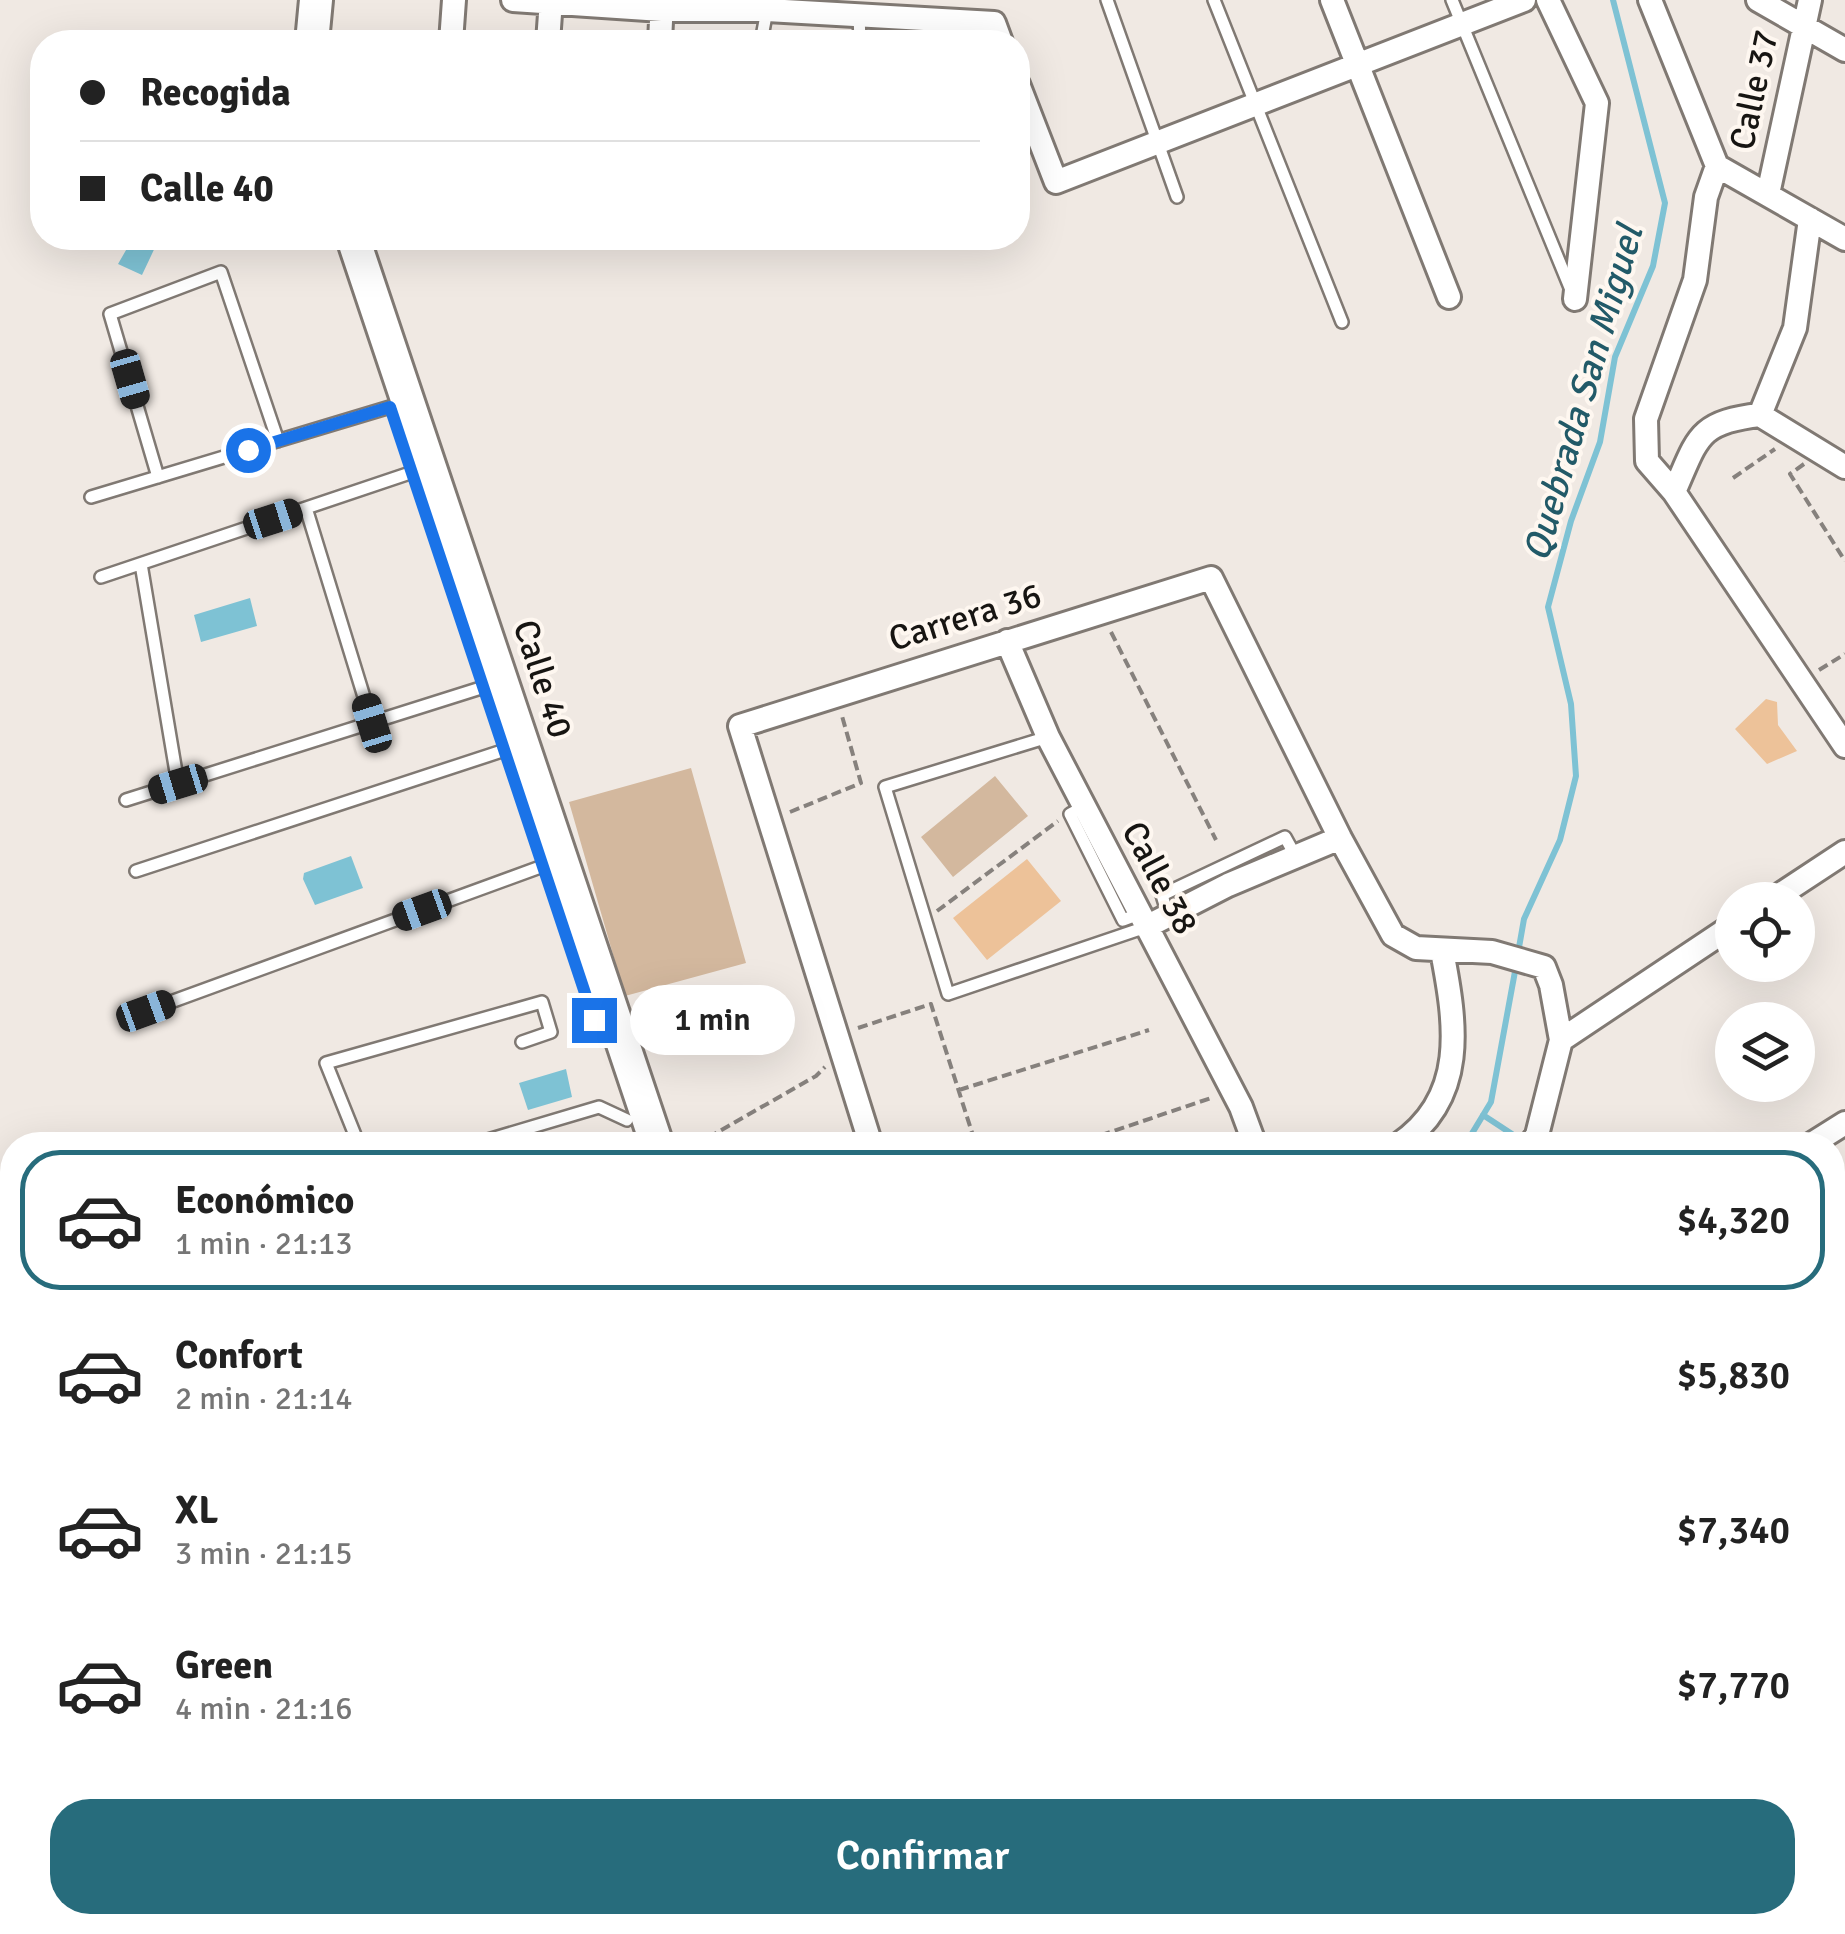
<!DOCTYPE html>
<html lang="es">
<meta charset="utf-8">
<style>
:root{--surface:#fff;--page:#f2f2f2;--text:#222;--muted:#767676;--line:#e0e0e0;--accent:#276c7c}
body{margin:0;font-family:Signika,sans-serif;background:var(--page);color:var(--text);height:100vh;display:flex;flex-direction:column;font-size:38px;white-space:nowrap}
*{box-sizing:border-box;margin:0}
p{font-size:32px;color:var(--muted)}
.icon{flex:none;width:55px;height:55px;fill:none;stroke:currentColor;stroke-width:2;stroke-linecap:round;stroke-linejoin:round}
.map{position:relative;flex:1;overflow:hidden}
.panel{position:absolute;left:0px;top:1132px;width:1845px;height:802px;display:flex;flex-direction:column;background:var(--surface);border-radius:40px 40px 0 0;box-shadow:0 10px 40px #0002}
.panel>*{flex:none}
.hud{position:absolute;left:30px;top:30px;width:1000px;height:220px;border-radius:40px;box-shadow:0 10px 40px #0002;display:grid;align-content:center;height:220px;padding:0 50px;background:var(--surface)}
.tools{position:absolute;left:1715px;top:882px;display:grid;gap:20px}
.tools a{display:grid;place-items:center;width:100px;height:100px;border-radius:50%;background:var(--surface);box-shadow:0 10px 40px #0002;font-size:50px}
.end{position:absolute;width:45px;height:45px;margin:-22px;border:12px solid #1a73e8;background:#fff;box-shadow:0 0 0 5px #fff}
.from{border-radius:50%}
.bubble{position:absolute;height:70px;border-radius:35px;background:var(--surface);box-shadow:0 10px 40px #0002;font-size:32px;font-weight:600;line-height:70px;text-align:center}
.car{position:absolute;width:30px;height:60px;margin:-30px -15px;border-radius:12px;box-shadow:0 0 8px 2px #0007;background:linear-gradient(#222 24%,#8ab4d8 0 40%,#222 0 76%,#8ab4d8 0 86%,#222 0)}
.hud b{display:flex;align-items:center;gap:35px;height:95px;font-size:38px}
.hud b+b{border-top:2px solid var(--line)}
.hud i{width:25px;height:25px;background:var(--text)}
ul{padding:18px 0 0;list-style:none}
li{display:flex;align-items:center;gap:30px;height:140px;margin:0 20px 15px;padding:0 30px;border:5px solid transparent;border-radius:40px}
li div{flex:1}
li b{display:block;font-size:38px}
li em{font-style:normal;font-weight:600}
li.on{border-color:var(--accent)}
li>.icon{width:90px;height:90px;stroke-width:1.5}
.primary-button{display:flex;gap:20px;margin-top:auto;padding:20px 50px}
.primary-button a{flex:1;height:115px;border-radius:40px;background:var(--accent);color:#fff;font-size:40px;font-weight:600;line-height:115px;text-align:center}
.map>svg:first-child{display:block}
.built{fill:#eadcd0}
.green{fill:#d3b89e}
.water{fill:#7ec2d4}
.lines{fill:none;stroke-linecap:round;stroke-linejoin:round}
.stream{stroke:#7ec2d4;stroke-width:6}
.building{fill:#edc299}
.service-casing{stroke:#807973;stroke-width:16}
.minor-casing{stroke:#807973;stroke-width:28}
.secondary-casing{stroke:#807973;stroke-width:38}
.path{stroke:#86817d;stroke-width:4;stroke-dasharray:10 5;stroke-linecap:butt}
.service{stroke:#fff;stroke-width:11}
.minor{stroke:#fff;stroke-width:22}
.secondary{stroke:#fff;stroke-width:32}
.route{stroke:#1a73e8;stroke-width:12}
.labels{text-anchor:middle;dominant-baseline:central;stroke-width:8;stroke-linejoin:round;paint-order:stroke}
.street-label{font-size:35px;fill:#171512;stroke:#fef7f0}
.water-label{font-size:38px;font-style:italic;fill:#225a68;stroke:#fef7f0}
</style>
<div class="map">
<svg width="1845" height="1934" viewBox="0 0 1845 1934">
<rect width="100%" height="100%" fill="#f0e9e3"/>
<!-- built -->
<path class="built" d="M1845,1176v633l-12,-25 -1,-601z"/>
<!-- green -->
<path class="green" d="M691,768l55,195 -121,33 -56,-194z
M995,776l33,40 -75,61 -32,-40z"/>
<!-- water -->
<path class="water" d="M133,238h36l-3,3 -7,-2 -17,36 -24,-11z
M250,598l7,28 -56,16 -7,-27z
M351,856l12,32 -48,17 -12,-26 1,-6z
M566,1069l6,28 -44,13 -9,-27z"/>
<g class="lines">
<!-- stream -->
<path class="stream" d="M1518,953l6,-34 36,-79 16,-64 -5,-72 -23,-97 23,-86 29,-79 15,-85 38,-91 12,-63 -52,-203
M1483,1115l29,19 7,11
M1465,1145l26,-43 25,-136
M1832,1741l13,25
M1223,1934v-12"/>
</g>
<!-- building -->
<path class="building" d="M1766,699l11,3 1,23 19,26 -30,13 -32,-35z
M1027,859l34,42 -74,59 -34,-42z"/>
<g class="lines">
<!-- service casing -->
<g class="service-casing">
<path id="service" d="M1107,0l70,197
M1214,0l128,322
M1452,0l119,290
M859,15l1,27
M761,42l6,-32
M158,477l-48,-163 111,-42 57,169
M91,497l299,-90
M306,508l66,215
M141,564l37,220
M101,577l312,-105
M1048,737l-163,50 63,207 198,-67
M126,800l358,-113
M1083,807l-13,7 53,106 16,-6
M136,871l369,-121
M1168,915l-6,-20 123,-58 11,20
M146,1011l397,-145
M359,1145l-33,-82 216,-61 9,30 -29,10
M471,1145l128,-38 28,13
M1575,1922l6,12"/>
</g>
<!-- minor casing -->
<g class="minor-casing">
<path id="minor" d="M513,0l149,10h105l227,13 7,19
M1332,0l117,297
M1548,0l49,103 -22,196
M1650,0l67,166 -11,31 -11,83 -49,139 1,42 27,31 171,254
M1758,0l87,50
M451,42l3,-42
M548,42l3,-42
M660,42l2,-42
M1018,84l38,98 468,-182
M1717,166l128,73
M1768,194l42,-194
M1760,415l85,52
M1674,492c24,-54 23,-70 86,-77l35,-87 15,-109
M1007,641l41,96 193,370 14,38
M1772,900l73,-48
M1146,927l82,-42 112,-47
M1561,1040l171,-114
M871,1145l-131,-419 471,-148 129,260 53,97 23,13 76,4 52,15 7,18 10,55 -24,95 -7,10
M1398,1145c70,-47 58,-121 44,-194
M1810,1145l35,-22
M0,1507l12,-4
M0,1536l12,-4
M0,1695l12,15
M386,1922l5,12
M575,1922l4,12
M714,1922l4,12
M1009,1922l3,12
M1149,1922l4,12
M1413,1922l6,12
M1740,1922l6,12
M618,1934l31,-12
M1249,1934l1,-12"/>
</g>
<!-- secondary casing -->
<g class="secondary-casing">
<path id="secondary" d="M312,42l4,-42
M353,238l304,907
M916,1922l4,12"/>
</g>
<!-- path -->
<path class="path" d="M1804,464l-14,10 55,87
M1733,478l42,-29
M1111,632l105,208
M1819,670l26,-16
M790,812l71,-29 -19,-67
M937,911l121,-90
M858,1028l73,-24 45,141
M959,1090l190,-60
M695,1145l121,-69 9,-9
M1072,1145l142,-48
M1832,1882l13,25
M1530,1922l5,12
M1621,1922l5,12"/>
<!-- service -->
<use href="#service" class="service"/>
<!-- minor -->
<use href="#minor" class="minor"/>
<!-- secondary -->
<use href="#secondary" class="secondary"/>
</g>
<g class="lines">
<!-- route -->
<path class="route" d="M248,450l142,-43 204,613"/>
</g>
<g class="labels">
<!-- street labels -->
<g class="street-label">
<text transform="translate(1754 90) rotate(-78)">Calle 37</text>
<text transform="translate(965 617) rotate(-17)">Carrera 36</text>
<text transform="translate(543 679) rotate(72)">Calle 40</text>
<text transform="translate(1160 878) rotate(62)">Calle 38</text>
</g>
<!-- water labels -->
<g class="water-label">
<text transform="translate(1583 393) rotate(-74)">Quebrada San Miguel</text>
</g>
</g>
</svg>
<div class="tools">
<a><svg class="icon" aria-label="locate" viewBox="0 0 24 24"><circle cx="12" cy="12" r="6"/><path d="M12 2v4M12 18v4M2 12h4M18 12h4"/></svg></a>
<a><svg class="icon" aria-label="layers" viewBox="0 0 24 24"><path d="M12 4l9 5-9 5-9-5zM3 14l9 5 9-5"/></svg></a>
</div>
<i class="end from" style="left:248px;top:450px"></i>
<i class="end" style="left:594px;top:1020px"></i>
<div class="bubble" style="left:630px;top:985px;width:165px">1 min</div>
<i class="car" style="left:130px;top:379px;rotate:164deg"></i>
<i class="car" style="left:273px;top:519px;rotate:72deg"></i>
<i class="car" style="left:372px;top:723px;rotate:343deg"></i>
<i class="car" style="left:178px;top:784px;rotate:253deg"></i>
<i class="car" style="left:422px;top:910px;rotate:250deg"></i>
<i class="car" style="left:146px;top:1011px;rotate:70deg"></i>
<div class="hud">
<b><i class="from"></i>Recogida</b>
<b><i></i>Calle 40</b>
</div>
<section class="panel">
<ul>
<li class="on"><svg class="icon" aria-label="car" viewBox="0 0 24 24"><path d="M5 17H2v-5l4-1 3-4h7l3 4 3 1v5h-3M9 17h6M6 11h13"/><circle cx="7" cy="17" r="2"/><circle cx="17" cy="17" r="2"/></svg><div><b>Económico</b><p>1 min · 21:13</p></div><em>$4,320</em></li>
<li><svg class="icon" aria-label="car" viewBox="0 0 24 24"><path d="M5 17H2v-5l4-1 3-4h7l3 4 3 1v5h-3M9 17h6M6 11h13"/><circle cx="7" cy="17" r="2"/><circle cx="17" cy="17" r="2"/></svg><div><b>Confort</b><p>2 min · 21:14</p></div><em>$5,830</em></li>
<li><svg class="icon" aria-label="car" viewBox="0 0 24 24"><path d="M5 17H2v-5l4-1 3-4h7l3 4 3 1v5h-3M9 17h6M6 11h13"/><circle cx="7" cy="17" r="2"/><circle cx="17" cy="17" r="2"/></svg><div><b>XL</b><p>3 min · 21:15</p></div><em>$7,340</em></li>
<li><svg class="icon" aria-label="car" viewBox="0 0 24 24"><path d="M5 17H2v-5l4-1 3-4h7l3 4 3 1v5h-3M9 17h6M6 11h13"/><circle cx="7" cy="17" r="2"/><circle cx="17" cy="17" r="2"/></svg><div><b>Green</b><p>4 min · 21:16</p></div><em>$7,770</em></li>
</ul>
<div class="primary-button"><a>Confirmar</a></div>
</section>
</div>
